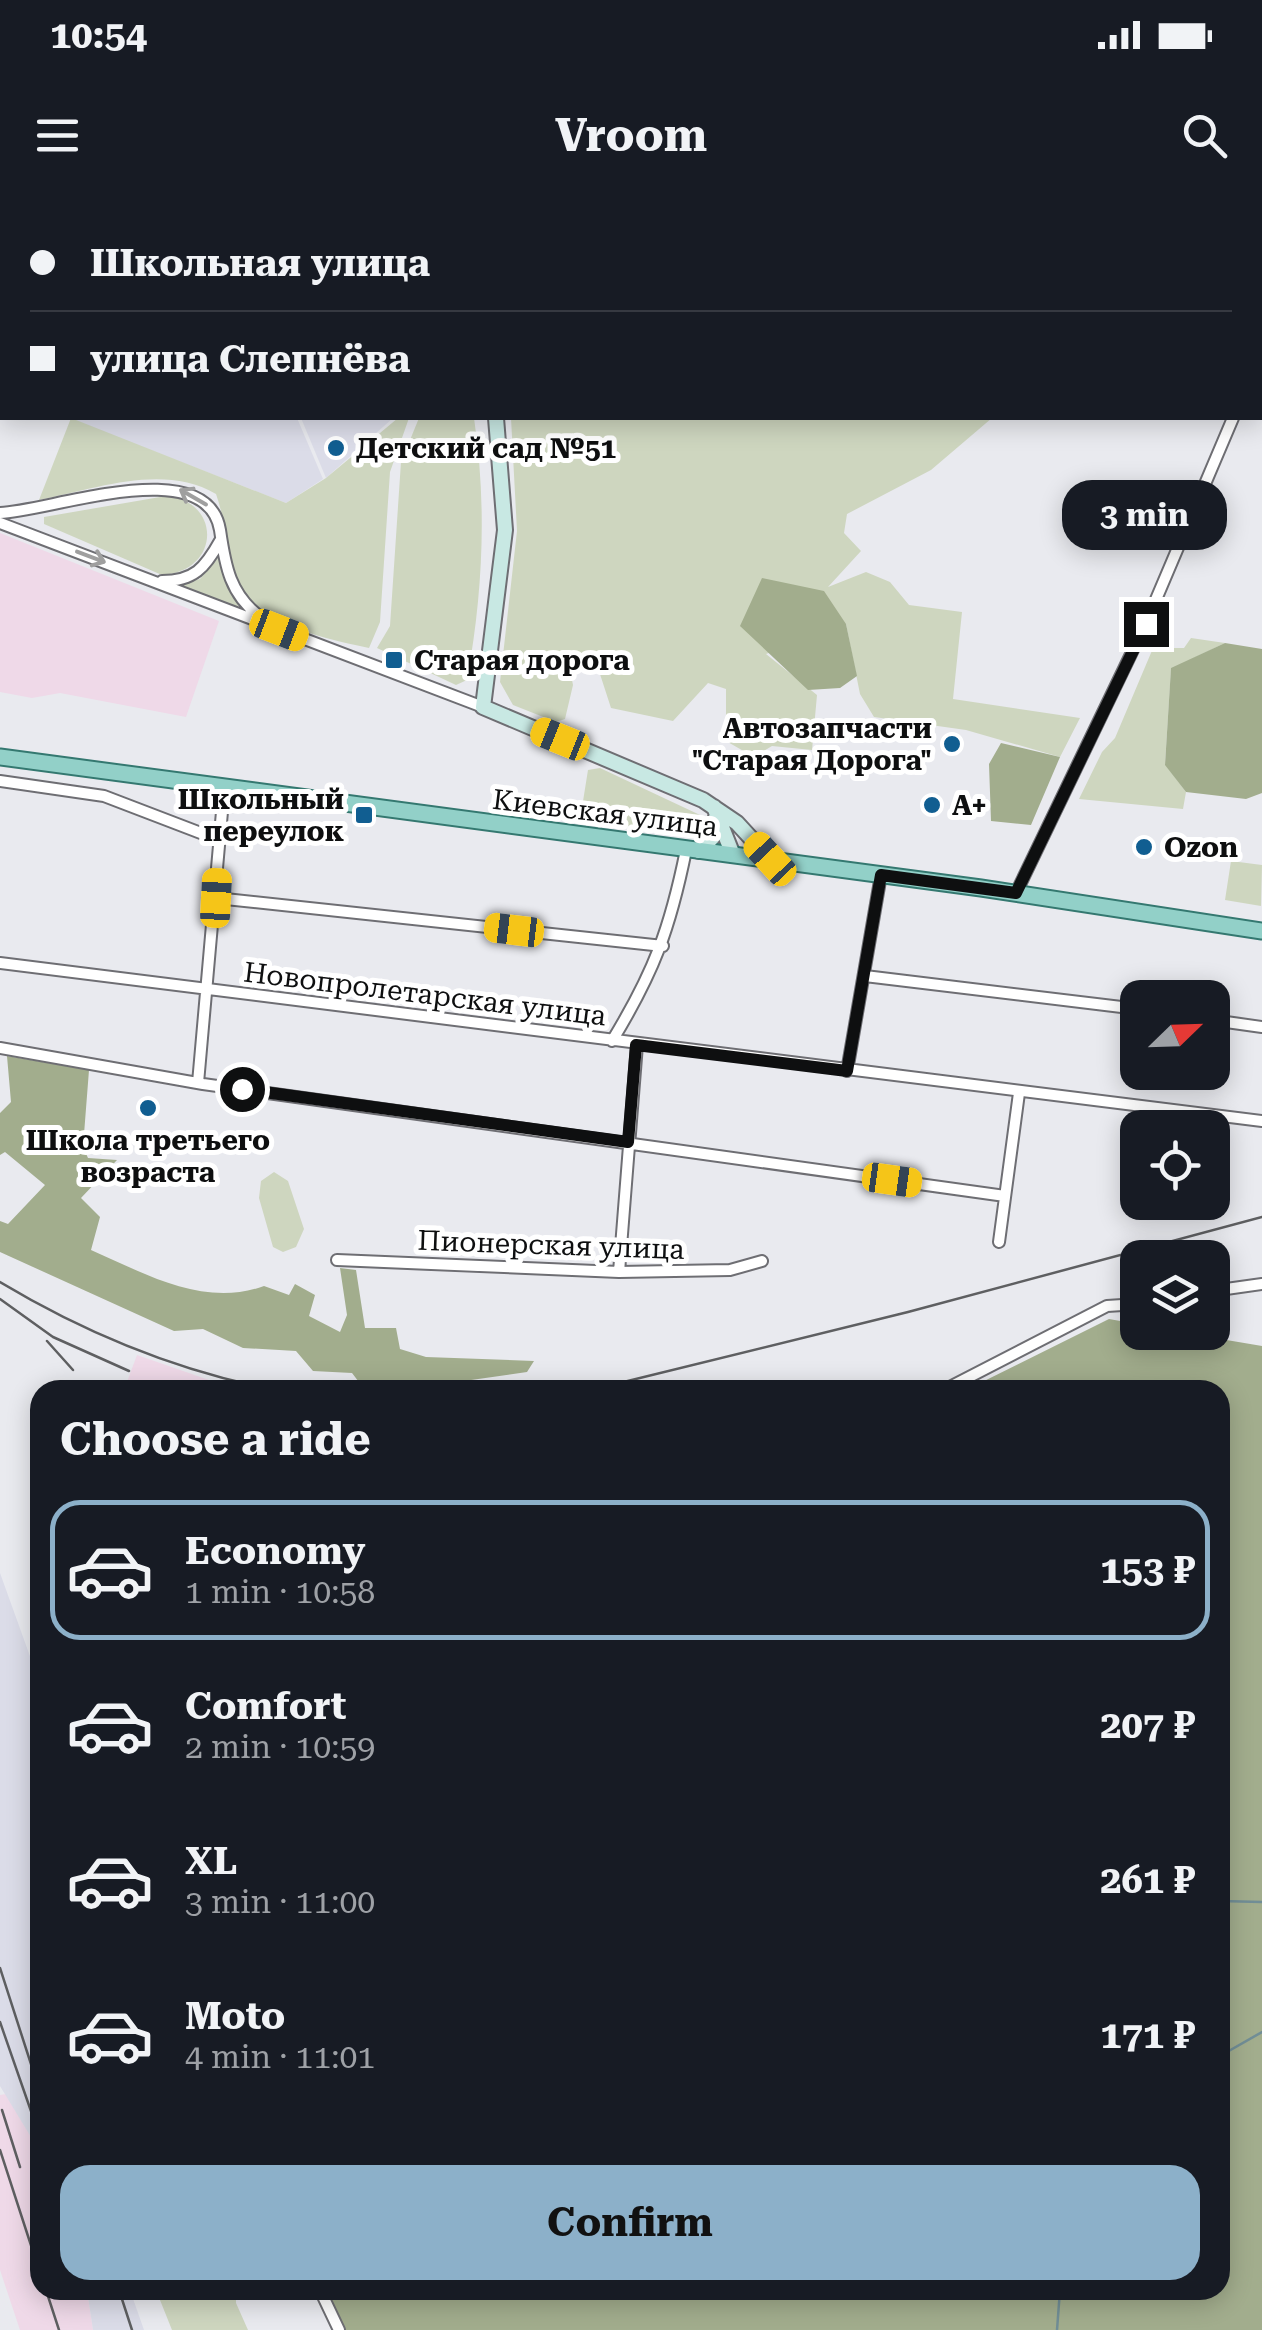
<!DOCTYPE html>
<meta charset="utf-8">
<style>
:root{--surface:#171b24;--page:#242831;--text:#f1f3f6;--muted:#9ea1a6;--line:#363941;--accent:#8cb0c9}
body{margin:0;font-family:"Roboto Serif",serif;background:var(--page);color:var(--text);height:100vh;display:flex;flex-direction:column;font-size:38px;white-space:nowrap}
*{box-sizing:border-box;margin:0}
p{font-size:32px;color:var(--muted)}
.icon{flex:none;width:55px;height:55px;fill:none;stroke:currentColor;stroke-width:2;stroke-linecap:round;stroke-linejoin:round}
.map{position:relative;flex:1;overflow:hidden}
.details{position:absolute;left:30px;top:1180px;width:1200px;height:920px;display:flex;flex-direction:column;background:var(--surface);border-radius:30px;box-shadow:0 5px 25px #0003}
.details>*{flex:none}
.banner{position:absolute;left:0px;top:0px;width:1262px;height:220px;box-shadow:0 5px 25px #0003;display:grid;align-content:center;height:220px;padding:0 30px;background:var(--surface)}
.needle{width:65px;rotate:67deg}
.controls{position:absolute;left:1120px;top:780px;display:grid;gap:20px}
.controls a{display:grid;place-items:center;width:110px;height:110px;border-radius:20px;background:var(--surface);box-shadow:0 5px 25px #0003;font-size:50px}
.end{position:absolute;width:45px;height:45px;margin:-22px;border:12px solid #0e0f10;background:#fff;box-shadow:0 0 0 5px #fff}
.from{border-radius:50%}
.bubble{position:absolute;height:70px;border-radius:30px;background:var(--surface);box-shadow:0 5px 25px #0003;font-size:32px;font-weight:700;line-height:70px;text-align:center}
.car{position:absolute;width:30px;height:60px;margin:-30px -15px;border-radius:12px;box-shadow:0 0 8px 2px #0007;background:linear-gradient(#f5c518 24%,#345 0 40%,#f5c518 0 76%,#345 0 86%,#f5c518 0)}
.banner b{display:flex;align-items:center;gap:35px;height:95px;font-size:38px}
.banner b+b{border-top:2px solid var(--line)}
.banner i{width:25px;height:25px;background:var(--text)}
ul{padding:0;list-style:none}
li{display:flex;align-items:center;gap:30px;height:140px;margin:0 20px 15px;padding:0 10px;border:5px solid transparent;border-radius:30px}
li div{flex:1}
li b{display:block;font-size:38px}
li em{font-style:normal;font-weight:700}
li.current{border-color:var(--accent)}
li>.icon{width:90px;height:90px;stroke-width:1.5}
h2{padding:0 30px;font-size:45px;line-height:120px}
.cta{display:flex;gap:20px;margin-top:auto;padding:20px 30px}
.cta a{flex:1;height:115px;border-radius:30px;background:var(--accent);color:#111;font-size:40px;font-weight:700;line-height:115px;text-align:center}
.status{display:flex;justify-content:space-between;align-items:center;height:70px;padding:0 50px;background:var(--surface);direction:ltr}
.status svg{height:28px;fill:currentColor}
header{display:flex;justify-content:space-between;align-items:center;height:130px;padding:0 30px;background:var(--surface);font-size:45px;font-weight:700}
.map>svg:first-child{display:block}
.industrial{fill:#efd9e8}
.built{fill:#dbdce8}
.green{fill:#ced6bf}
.forest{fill:#a2ad8d}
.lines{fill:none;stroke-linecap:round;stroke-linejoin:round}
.stream{stroke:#718e96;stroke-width:2.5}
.street-casing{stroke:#6e6e73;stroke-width:14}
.secondary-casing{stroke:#6e6e73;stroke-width:18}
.primary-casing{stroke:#347870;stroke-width:19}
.street{stroke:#fff;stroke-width:10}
.secondary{stroke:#c8e8e3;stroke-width:14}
.primary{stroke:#92d0c8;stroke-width:15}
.rail{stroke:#5e5f61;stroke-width:2.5}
.oneway{stroke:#9f9f9f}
.route{stroke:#0e0f10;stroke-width:12}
.poi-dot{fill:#115e91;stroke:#fff;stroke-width:4}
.labels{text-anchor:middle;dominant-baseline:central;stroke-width:10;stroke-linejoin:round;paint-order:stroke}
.poi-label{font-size:28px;font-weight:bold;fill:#0e0f10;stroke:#fff;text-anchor:start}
.street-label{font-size:28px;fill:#0e0f10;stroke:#fff}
</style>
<div class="status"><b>10:54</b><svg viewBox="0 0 49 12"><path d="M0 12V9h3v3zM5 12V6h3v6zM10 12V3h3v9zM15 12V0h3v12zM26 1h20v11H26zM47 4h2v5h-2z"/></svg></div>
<header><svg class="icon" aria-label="menu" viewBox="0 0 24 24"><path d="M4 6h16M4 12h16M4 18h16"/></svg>Vroom<svg class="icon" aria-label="search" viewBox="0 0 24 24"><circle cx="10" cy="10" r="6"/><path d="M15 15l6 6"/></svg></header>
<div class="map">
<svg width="1262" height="2130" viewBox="0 0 1262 2130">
<rect width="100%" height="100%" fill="#e9eaef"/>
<!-- industrial -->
<path class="industrial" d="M0,333l219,88 -33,96 -126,-24 -28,5 -32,-6z
M137,1155l72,25 42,10h-127z
M6,1894l34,58v138h47l6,40h-73l-20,-60v-175z"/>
<!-- built -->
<path class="built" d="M68,218h229l26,61 -37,24z
M301,218h92l-67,60z
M0,1373l40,111v468l-40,-66z
M87,2090h43l14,40h-51z"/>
<!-- green -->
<path class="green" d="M71,218l215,85 40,-25 72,-60h11l-19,54 -10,150 -11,26c-44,-9 -114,-24 -134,-70 -10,-26 -9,-57 -19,-84 -53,-31 -120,-5 -177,6z
M419,218h55c13,88 9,174 -7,262l-11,5 -79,-37 13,-22 11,-164z
M511,218h481l-61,52 -84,44 -3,19 17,18 -33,36 38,-15 24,10 19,23 53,7 -9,87 127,19 -20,39 -94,-27 -92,-13 -14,-23 -14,-70 -80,30 51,41 -5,55 -40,-4 -18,11 -28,-16v-52l-18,-6 -35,38 -62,-13 -12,-37 -30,-6 4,20 -8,34 -9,3 -43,-17 -13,-23 17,-151z
M166,296c56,5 55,75 -4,79l-118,-51v-7z
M219,357l21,53 -62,-25 22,-6z
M1159,434h8l5,14h12l7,-10 34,5 -54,26 -6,95 21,28 -3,17 -104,-10 23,-47 13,-14z
M600,568l100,47 2,10 -6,9h-10l-106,-14 8,-50z
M1231,661l31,4 -1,41 -36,-6z
M274,972l14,9 16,48 -8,18 -13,5 -10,-5 -14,-49 2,-17z
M156,2090h80v13l12,27h-76z"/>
<!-- forest -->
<path class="forest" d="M762,378l62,13 22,33 11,52 -17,12 -32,2 -68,-64z
M1225,443l37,6v144l-16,6 -60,-7 -21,-27 6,-97z
M1001,543l59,14 -29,68 -40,-4 -2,-57z
M7,856l82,14 -6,77 5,11 29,2 -36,38 19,19 -9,33c55,24 113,58 173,36l25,9 6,-11 20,11 -6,21 31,16 7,-17 -7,-47 16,2 9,58h31l4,21 26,8 108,4 -7,11 -91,13 -5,5h-66l-13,-17 -39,-2 -17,-20 -53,-3 -40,-19 -29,2 -174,-79v-31l8,3 37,-39 -40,-33 -5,3v-42l11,-11z
M1109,1119l28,5 1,8 47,1 77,13v984h-917l-20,-40h895v-900h-254z"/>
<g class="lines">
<!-- stream -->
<path class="stream" d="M1220,1701l42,1
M1220,1856l42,-24
M1057,2130l3,-40"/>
<!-- street casing -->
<g class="street-casing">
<path id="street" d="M454,0l2,2
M1260,52l2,-16
M1260,91h2
M0,176v20
M0,313c51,-2 207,-61 220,17 5,35 10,66 42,88
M0,323l483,184
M162,381c32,0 43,-13 58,-40
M0,581l104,15 115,44
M1016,693l130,-270 87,-205
M216,698l447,48
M0,763l1262,158
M865,776l273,33
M1212,820l50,7
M612,841c42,-69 58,-112 74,-191
M0,848l203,36 802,112
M847,871l34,-196
M198,883l26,-294
M999,1042l20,-149
M337,1060l282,12 111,-2 32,-9
M619,1072l18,-227
M1212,1091l50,-7
M944,1190l163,-84 31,-2
M320,2090l19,40"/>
</g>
<!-- secondary casing -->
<g class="secondary-casing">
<path id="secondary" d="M635,2l3,-2
M496,218l9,112 -22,177 220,93 34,23 33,36
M714,607l19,48
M699,651l14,-14 3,-20"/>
</g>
<!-- primary casing -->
<g class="primary-casing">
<path id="primary" d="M0,557l981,131 281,43"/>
</g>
<!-- street -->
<use href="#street" class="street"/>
<!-- secondary -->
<use href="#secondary" class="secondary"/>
<!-- primary -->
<use href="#primary" class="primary"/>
<!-- rail -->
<path class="rail" d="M0,1082c85,51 178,89 275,108
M0,1099l53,38 76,34
M47,1141l26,29
M591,1190l317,-78 354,-95
M40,1608l-7,80 7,103
M0,1768l40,124
M0,1822l40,115
M2,1910l18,57
M0,1950l40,123
M46,2090l13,40
M119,2090l13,40"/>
</g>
<!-- one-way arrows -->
<defs><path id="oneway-shaft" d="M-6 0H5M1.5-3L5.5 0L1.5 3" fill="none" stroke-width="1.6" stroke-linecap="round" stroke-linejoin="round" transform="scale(2.5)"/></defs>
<g class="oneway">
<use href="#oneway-shaft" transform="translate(193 297) rotate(-150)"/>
<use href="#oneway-shaft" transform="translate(91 357) rotate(21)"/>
</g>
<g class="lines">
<!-- route -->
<path class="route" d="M242,889l386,53 8,-97 211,26 34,-196 135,18 130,-269"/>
</g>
<!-- markers -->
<g class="poi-dot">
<circle cx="336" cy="248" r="10"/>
<rect x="384" y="450" width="20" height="20" rx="5"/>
<circle cx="952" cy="544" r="10"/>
<circle cx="932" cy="605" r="10"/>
<rect x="354" y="605" width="20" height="20" rx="5"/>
<circle cx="1144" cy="647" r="10"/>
<circle cx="148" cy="908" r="10"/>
</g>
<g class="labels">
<!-- poi labels -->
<g class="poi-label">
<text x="356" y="248">Детский сад №51</text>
<text x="414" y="460">Старая дорога</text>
<text x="932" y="528" text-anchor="end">Автозапчасти<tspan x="932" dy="32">"Старая Дорога"</tspan></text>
<text x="344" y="599" text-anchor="end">Школьный<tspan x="344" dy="32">переулок</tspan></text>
<text x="952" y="605">А+</text>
<text x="1164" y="647">Ozon</text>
<text x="148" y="940" text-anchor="middle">Школа третьего<tspan x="148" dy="32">возраста</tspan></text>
</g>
<!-- street labels -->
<g class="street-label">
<text transform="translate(605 613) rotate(7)">Киевская улица</text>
<text transform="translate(425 794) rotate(7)">Новопролетарская улица</text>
<text transform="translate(551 1045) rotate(2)">Пионерская улица</text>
</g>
</g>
</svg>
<div class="controls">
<a><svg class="needle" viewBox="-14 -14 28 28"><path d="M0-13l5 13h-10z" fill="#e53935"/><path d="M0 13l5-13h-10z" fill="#9ea1a6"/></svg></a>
<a><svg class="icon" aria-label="locate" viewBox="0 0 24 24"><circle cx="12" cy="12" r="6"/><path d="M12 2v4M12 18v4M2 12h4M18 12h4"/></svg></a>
<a><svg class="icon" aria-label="layers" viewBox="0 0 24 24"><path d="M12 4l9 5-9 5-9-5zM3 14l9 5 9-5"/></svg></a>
</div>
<i class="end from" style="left:242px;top:889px"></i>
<i class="end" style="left:1146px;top:424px"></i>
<div class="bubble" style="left:1062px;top:280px;width:165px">3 min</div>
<i class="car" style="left:279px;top:430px;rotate:111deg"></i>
<i class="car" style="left:560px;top:539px;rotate:292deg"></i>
<i class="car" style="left:770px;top:659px;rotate:317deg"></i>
<i class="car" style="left:216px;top:698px;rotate:3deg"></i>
<i class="car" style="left:514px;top:730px;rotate:277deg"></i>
<i class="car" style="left:892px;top:980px;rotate:98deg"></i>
<div class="banner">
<b><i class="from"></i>Школьная улица</b>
<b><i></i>улица Слепнёва</b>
</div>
<section class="details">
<h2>Choose a ride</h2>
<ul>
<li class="current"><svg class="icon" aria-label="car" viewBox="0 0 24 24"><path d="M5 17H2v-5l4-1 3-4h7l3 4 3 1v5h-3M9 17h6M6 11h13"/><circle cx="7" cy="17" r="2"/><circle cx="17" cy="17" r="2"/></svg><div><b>Economy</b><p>1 min · 10:58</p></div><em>153 ₽</em></li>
<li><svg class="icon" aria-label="car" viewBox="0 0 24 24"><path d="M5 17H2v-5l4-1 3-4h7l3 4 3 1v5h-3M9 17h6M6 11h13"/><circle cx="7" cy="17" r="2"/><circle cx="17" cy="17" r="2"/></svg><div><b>Comfort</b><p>2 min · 10:59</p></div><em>207 ₽</em></li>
<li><svg class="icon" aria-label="car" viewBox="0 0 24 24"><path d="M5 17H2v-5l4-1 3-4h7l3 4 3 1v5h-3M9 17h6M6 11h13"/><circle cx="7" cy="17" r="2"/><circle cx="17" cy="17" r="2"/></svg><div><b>XL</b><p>3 min · 11:00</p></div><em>261 ₽</em></li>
<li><svg class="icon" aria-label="car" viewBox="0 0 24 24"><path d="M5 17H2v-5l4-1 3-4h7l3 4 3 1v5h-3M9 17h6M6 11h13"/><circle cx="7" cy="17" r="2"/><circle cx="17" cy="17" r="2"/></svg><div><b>Moto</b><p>4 min · 11:01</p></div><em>171 ₽</em></li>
</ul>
<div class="cta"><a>Confirm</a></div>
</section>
</div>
